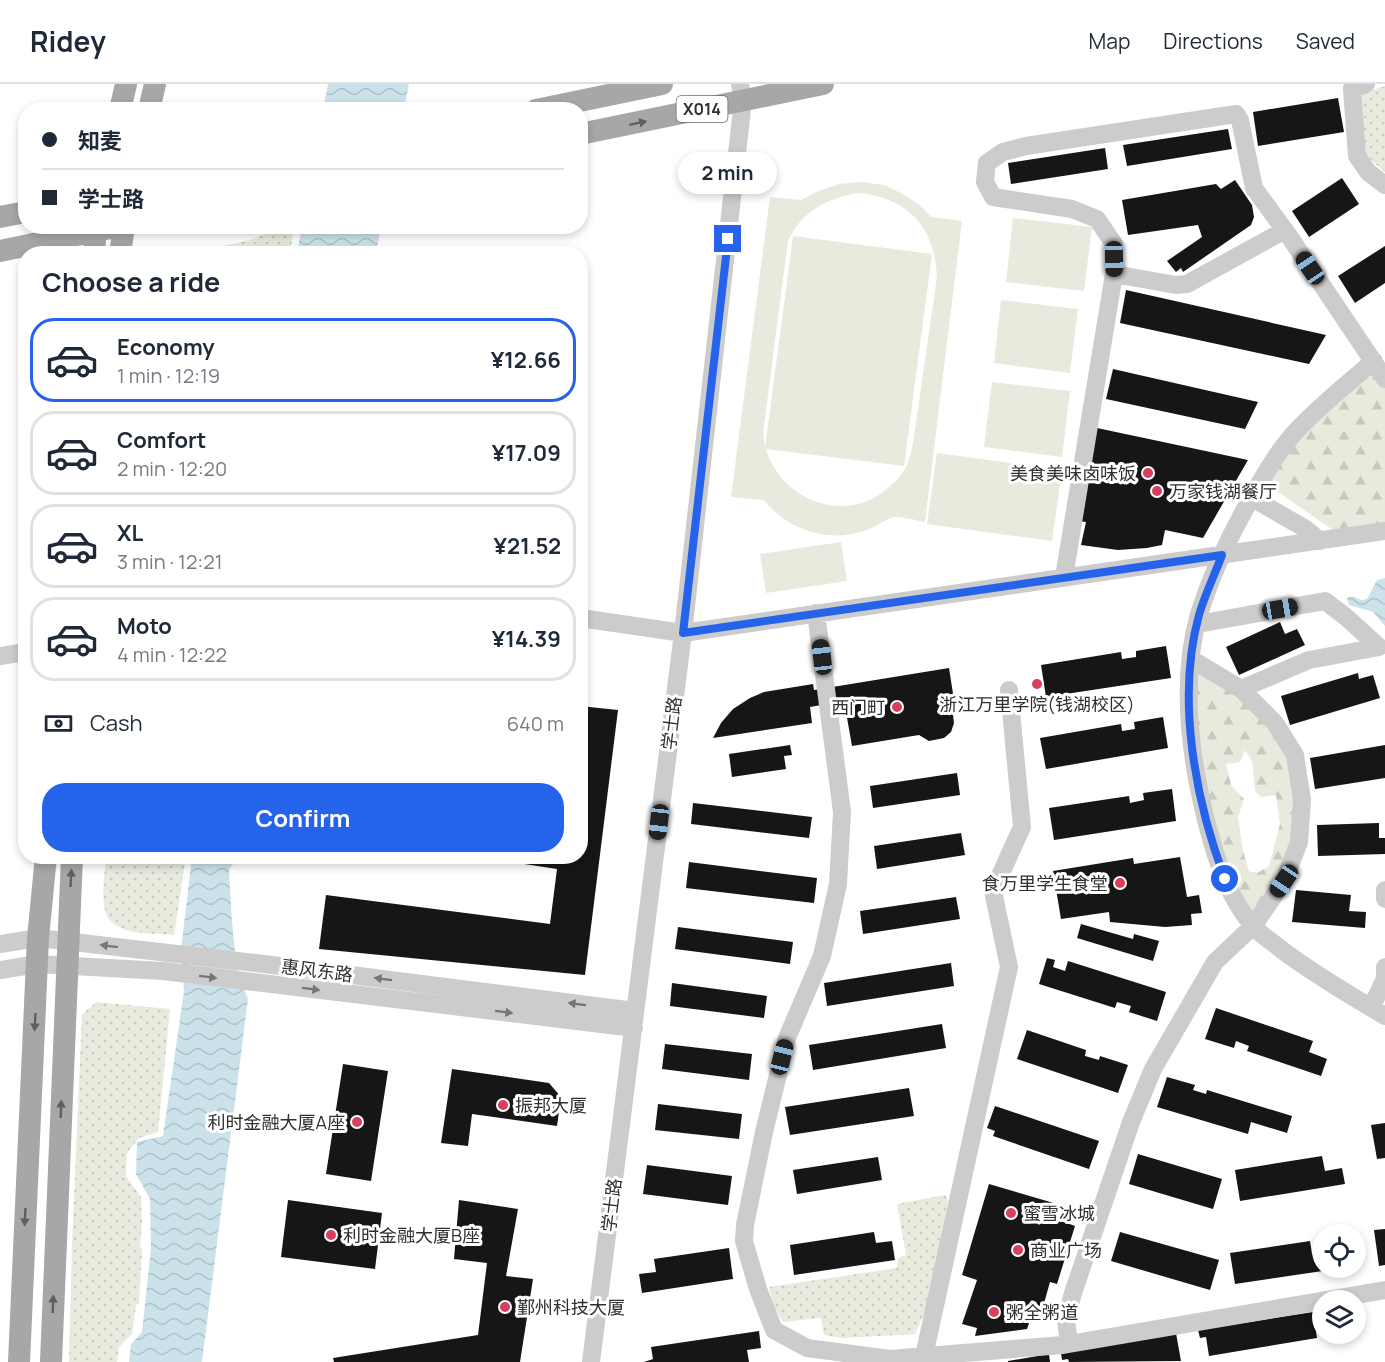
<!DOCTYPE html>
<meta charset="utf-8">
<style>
:root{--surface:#fff;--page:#f6f6f7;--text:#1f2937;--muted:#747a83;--line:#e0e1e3;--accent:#2563eb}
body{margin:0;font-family:Manrope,"Noto Sans SC",sans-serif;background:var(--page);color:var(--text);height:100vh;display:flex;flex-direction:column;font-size:22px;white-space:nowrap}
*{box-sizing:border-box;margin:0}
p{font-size:20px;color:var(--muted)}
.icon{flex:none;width:33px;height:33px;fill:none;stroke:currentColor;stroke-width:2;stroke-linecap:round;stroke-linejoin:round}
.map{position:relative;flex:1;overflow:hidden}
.details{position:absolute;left:18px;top:162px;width:570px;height:618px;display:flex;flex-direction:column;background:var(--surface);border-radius:24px;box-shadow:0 3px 9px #0003}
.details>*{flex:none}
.guide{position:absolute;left:18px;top:18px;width:570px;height:132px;border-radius:24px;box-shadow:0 3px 9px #0003;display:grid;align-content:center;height:132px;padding:0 24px;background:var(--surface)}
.buttons{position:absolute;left:1312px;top:1140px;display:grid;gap:12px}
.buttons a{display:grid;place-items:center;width:54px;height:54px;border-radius:50%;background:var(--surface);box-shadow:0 3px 9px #0003;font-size:30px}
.end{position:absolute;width:27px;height:27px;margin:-14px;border:8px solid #2563eb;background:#fff;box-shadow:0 0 0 3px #fff}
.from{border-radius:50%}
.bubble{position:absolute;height:42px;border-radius:21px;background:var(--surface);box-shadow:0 3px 9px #0003;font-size:20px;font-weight:700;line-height:42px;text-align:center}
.car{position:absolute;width:18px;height:36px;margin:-18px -9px;border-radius:8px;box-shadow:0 0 4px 2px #0007;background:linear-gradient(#222 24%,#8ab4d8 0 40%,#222 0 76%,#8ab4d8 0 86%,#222 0)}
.guide b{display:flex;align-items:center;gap:21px;height:57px;font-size:22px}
.guide b+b{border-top:2px solid var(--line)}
.guide i{width:15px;height:15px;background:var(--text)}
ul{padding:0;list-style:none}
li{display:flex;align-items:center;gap:18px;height:84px;margin:0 12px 9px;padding:0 12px;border:3px solid var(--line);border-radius:24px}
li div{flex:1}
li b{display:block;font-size:22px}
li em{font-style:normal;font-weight:700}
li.on{border-color:var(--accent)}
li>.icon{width:54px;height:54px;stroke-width:1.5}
h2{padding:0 24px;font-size:27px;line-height:72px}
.pay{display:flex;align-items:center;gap:15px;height:66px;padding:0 24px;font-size:22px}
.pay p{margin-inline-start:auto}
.cta{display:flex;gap:12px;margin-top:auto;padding:12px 24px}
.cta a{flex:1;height:69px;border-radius:24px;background:var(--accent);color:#fff;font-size:24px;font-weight:700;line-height:69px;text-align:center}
header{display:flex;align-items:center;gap:36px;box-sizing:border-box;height:84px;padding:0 30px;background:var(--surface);border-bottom:2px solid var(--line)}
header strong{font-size:28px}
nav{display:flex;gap:33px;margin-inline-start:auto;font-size:21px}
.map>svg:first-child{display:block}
.grass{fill:url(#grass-dots)}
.forest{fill:url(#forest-firs);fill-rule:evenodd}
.pitch{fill:#e7ebde;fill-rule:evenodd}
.water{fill:url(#water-waves)}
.building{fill:#161616}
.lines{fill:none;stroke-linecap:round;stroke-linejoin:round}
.minor{stroke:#ccc;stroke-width:18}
.major{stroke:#a7a7a7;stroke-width:22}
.oneway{fill:#5f5f5f}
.oneway2{fill:#767676}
.route{stroke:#2563eb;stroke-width:8}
.poi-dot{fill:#da3e5e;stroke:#fff;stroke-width:2}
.labels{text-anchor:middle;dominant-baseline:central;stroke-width:6;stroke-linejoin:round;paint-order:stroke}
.shield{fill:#fff;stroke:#6d6d6d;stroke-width:1.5}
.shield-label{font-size:16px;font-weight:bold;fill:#2f2f2f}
.poi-label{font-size:18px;fill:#2f2f2f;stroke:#fff;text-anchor:start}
.street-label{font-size:18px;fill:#2f2f2f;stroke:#fff}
</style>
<header>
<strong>Ridey</strong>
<nav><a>Map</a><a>Directions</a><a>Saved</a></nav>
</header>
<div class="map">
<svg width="1385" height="1278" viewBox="0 0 1385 1278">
<defs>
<pattern id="grass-dots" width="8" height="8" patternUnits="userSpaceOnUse" patternTransform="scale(1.5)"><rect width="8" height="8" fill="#e7ebde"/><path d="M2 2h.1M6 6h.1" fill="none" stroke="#c6cabf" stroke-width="1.8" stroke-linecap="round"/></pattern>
<pattern id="forest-firs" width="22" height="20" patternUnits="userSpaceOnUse" patternTransform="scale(1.5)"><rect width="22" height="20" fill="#e7ebde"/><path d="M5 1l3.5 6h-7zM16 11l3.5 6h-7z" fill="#c6cabf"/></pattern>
<pattern id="water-waves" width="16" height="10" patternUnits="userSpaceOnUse" patternTransform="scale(1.5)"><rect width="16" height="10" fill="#cce2ea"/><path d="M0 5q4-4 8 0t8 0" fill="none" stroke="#b0c2c9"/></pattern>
</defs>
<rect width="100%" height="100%" fill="#fff"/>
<!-- grass -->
<path class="grass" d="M1385,2v86l-20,-17 -9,-60z
M286,142l8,1 -4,26h-99l59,-13z
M106,773h80l-12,78c-23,-2 -68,2 -70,-31 -2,-16 1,-32 2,-47z
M96,918l74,7 -12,123 -19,6 -12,15 -1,23 15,21 1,25 -2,24 2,4 -3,54 -3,1 -4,29 -13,13 -2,15h-48l3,-119 10,-228z
M945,1111l3,5 -10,61 -10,44 -13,29 -72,4 -19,-3 -3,-17 -38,4 -9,-15 -5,-20 128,-19 1,-10 8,-3 -9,-51z"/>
<!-- forest -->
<path class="forest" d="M1374,286l11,17v135l-52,8 -68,-47 33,-46z
M1193,587l51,23 50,62 3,83 -45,81 -11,-17 -40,-119zM1245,666l7,11 3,30 6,6 15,-2 4,29 -11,42 -12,7 -8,-2 -6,-20 -5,-34 6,-18 -13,-14 -5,-21 14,-2z"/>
<!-- pitch -->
<path class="pitch" d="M860,98l24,3 19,9 19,13 9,10 31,4 -37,301c-9,-1 -23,-6 -32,-5 -7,2 -20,12 -29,14 -37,12 -76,-1 -100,-31l-33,-3 39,-300 31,3 17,-9 21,-7zM859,109c49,5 76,34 78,84l-25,173c-2,5 -3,12 -6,17 -4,8 -11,15 -18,21 -43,38 -107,12 -122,-39l138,17 28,-212 -139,-18 -28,212 -2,-15 25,-192c14,-30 39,-43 71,-48z
M1013,134l79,9 -8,64 -78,-9z
M1001,216l77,9 -8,64 -76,-10z
M992,298l78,9 -8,66 -78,-10z
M937,369l125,17 -10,71 -125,-17z
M841,458l6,39 -81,12 -6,-39z"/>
<!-- water -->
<path class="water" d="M328,0h81l-5,25h-81z
M302,143v-1l79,1 -5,26h-79z
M1385,494v48l-12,-14 -24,-7 -2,-7 5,-2 9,4 6,-1 10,-19z
M192,773h46l-9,13 3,52 5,48 11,29 -46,363h-73l2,-18 11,-12 9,-84 -1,-49 -14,-25 1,-32 26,-6 21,-145 -3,-42z"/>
<!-- building -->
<path class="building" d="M1338,14l6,34 -86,14 -5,-34z
M1228,45l4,20 -105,17 -4,-21z
M1105,64l3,21 -97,15 -3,-21z
M1342,94l17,26 -50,33 -17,-26z
M1235,96l17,25 2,12 -3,8 -68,47 -2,-4 -5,4 -9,-11 35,-24 -4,-12 -70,10 -6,-35 94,-16 5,5z
M1385,162v37l-30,20 -17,-27z
M1126,206l200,45 -17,29 -189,-41z
M1113,285l145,33 -13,27 -139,-30z
M1097,344l151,32 -45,78 -38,-8 -3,15 -15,3 -29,2 -37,-5 5,-23 -8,-1z
M1280,538l5,12 12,-5 8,16 -66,30 -13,-28z
M1166,562l5,32 -125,19 -5,-32 80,-13 1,7 14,-2v-6z
M949,584l5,32 -12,1 7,6 4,8 1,8 -3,9 -7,6 -15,3 -10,-6 -67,11 -8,-45 -34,6 2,16 -99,15 8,-15 12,-14 17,-11 14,-6 49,-8 1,6z
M1358,589l1,6 14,-4 7,23 -90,27 -9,-29z
M580,622l38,4 -33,265 -266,-26 7,-54 224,29 7,-55 -85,-13h108z
M1163,633l5,31 -122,21 -6,-31 81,-14 1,7 13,-2 -1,-7z
M790,661l2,10 -8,1 2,13 -54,8 -3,-23z
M1385,661v33l-70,11 -5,-31z
M957,689l3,22 -87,13 -3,-22z
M1172,705l4,32 -122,19 -5,-32 80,-12 1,7 14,-3 -1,-7z
M693,719l119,14 -3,21 -118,-14z
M1379,739v15h6v16l-67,2 -1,-31z
M961,749l4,22 -88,14 -3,-23z
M1180,773l7,40 12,-2 3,18 -11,1 1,11 -27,2 -55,-5 -1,-10 -48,7 -8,-48 80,-13 1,6z
M689,778l128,16 -3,25 -128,-15z
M1296,806l55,5 -2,16 17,1 -1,16 -73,-6z
M956,813l4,22 -97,15 -3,-23z
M1081,840l52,15 1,-5 25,7 -6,20 -76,-23z
M678,843l115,15 -3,22 -115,-15z
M1047,874l8,2 -2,7 12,4 3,-10 98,31 -9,29 -28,-9 2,-6 -14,-4 -2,6 -76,-24z
M951,879l3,23 -127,20 -3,-23z
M672,899l95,13 -3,22 -94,-12z
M1216,924l97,33 -4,11 18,7 -6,17 -74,-25 2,-5 -13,-5 -2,7 -29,-9z
M942,940l4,24 -133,22 -4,-25z
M1027,946l59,20 -1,6 14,4 1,-4 28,9 -10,28 -101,-34z
M665,960l87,10 -3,26 -87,-11z
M343,980l45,7 -17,110 -45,-7z
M452,985l97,14 12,14 -4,29 -85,-12 -4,32 -27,-3z
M1167,993l28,8 -2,5 13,4 1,-4 85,26 -5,17 -36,-11 -3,12 -91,-27z
M909,1004l5,28 -124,19 -5,-28z
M658,1020l84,10 -3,25 -84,-9z
M995,1022l104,35 -10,28 -96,-33 2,-5 -8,-3z
M1385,1039v35l-8,1 -6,-34z
M1138,1070l84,25 -9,30 -84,-25z
M1322,1072l3,15 17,-3 3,16 -105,17 -5,-31z
M878,1073l4,23 -85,14 -4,-24z
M647,1081l85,11 -4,29 -85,-11z
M989,1100l75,22 -5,14 16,6 -18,58 -7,-2 -9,32 -8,-2 -6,17 -52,7 2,-8 -15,-4 15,-44 -15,-5z
M288,1116l94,13 -7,56 -94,-12z
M459,1116l59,9 -12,67 27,3 -13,83h-186l-1,-4 145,-23 9,-72 -33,-4z
M1385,1145v36l-6,1 -5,-36z
M874,1148l2,11 16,-2 3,19 -101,15 -4,-30z
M1120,1148l99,28 -9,30 -99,-29z
M1310,1157l2,13 11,-2v16l13,1 -101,15 -5,-31z
M729,1164l4,31 -91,14 -3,-19 17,-2 -2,-13z
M1313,1228l4,26 -108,18 -3,-19 -6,1 -2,-8z
M759,1247l2,17 -14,2 2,12h-105l9,-3 -2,-12z
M1176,1249l5,28 -112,1 -1,-3 -6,1 -1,-7z
M1049,1270l1,8h-42v-1z"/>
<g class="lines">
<!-- minor -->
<path class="minor" d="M1366,0l-14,5 5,67 11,16 17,13
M1114,190l62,11 11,-1 98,-54
M1374,277c-25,21 -51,42 -74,66 -21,21 -37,50 -51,75 -20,35 -38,74 -50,112 -18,63 -10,135 5,198 10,41 23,87 53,118 8,8 17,13 25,20 33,25 68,45 103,66
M1252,414l54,31 14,12
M1064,493l50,-303v-30l-17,-25 -25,-10 -79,-12 -8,-15 2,-19 16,-11 23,-6 210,-32 4,6 14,68 35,48 96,143
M816,529l26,199 -4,72 -16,72 -35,82 -23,94 -19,93 -1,16 14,48 16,41 33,18 83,11 173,-14 322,-55
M580,534l103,15 702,-102
M1198,540l127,-23 21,16 33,30 -70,13 -68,29
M0,572l26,-4
M1385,806v9
M0,860l38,-6 218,25 379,48
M0,886l37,-6 126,7 471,57
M1371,924l14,-29v-12
M1069,1260l-3,-25 7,-26 58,-171 22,-53 62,-107 39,-37 30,-44 15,-39 3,-42 -7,-45 -20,-32 -34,-34 -50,-30
M924,1272l85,-389 -16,-76 29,-64 -13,-137
M591,1278l92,-729 60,-533 -3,-16"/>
<!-- major -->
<path class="major" d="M120,26l6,-26
M149,26l6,-26
M536,26l126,-26
M580,50l243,-50
M0,133l26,-5
M0,167l120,-25
M94,170l2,-28
M120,170l4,-28
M19,1278l19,-424 8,-82
M51,1278l21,-506"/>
</g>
<!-- one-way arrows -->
<defs><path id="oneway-solid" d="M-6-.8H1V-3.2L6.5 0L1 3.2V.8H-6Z" transform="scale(1.5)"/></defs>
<g class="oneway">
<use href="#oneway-solid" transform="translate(638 39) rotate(-12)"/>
<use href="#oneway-solid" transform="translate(71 794) rotate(-87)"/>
<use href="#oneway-solid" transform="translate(35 938) rotate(93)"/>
<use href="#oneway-solid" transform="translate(61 1025) rotate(-88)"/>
<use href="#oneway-solid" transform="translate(25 1133) rotate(93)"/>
<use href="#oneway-solid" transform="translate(53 1220) rotate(-88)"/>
</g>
<g class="oneway2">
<use href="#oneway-solid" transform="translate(109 862) rotate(-173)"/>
<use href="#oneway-solid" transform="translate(208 893) rotate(7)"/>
<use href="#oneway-solid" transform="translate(383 895) rotate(-173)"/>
<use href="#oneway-solid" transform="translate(311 905) rotate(7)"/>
<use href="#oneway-solid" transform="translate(577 920) rotate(-173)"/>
<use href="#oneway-solid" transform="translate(504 928) rotate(7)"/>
</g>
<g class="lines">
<!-- route -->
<path class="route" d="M728,155l-45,394 539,-78c-7,19 -17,39 -23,60 -23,83 -4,185 26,264"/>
</g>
<!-- markers -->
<g class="poi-dot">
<circle cx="1148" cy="389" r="6"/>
<circle cx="1157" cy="407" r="6"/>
<circle cx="1037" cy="600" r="6"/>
<circle cx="897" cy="623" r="6"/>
<circle cx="1120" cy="799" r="6"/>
<circle cx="503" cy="1021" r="6"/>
<circle cx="357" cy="1038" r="6"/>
<circle cx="1011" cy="1129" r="6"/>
<circle cx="331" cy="1151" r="6"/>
<circle cx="1018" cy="1166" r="6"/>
<circle cx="505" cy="1223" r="6"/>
<circle cx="994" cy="1228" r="6"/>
</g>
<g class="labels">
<!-- shield labels -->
<rect class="shield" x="676.5" y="12" width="51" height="26" rx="4.5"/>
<g class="shield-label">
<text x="702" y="25">X014</text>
</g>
<!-- poi labels -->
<g class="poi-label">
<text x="1136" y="389" text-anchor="end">美食美味卤味饭</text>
<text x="1169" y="407">万家钱湖餐厅</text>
<text x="1037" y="620" text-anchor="middle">浙江万里学院(钱湖校区)</text>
<text x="885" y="623" text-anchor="end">西门町</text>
<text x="1108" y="799" text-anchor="end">食万里学生食堂</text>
<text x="515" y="1021">振邦大厦</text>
<text x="345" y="1038" text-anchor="end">利时金融大厦A座</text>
<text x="1023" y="1129">蜜雪冰城</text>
<text x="343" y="1151">利时金融大厦B座</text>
<text x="1030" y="1166">商业广场</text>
<text x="517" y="1223">鄞州科技大厦</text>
<text x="1006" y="1228">粥全粥道</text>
</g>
<!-- street labels -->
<g class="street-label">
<text transform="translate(671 639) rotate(-83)">学士路</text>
<text transform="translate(317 886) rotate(7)">惠风东路</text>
<text transform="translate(611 1121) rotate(-83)">学士路</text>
</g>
</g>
</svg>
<div class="buttons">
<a><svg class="icon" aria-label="locate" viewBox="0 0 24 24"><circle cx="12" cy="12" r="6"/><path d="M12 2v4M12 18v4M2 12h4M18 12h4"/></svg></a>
<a><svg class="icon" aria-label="layers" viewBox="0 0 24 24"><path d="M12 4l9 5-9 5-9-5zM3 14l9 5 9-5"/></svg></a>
</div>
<i class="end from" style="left:1225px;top:795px"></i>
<i class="end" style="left:728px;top:155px"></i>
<div class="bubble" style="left:678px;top:68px;width:99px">2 min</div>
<i class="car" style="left:1114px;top:175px;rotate:179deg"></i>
<i class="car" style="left:1310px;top:184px;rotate:326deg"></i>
<i class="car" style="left:1280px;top:525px;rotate:80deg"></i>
<i class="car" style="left:822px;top:573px;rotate:353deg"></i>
<i class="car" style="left:659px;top:738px;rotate:187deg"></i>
<i class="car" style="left:1284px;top:797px;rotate:214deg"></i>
<i class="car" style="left:782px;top:973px;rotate:14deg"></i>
<div class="guide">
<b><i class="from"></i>知麦</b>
<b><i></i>学士路</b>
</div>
<section class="details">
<h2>Choose a ride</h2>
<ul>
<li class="on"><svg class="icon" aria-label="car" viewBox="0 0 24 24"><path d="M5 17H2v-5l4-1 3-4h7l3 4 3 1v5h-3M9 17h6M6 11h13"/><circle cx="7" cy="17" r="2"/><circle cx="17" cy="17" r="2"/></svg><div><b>Economy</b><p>1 min · 12:19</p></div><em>¥12.66</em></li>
<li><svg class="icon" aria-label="car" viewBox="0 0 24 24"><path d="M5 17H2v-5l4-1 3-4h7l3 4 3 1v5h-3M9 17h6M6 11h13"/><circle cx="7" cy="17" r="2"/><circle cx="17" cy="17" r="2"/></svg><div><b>Comfort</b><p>2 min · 12:20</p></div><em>¥17.09</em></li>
<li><svg class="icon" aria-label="car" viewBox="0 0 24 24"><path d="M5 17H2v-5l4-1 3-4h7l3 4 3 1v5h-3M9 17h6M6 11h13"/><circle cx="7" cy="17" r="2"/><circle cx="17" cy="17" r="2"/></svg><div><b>XL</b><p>3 min · 12:21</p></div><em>¥21.52</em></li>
<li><svg class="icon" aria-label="car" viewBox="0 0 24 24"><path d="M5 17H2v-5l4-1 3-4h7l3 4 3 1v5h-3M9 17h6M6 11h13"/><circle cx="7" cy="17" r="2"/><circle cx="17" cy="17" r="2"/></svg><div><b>Moto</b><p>4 min · 12:22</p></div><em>¥14.39</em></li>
</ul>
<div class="pay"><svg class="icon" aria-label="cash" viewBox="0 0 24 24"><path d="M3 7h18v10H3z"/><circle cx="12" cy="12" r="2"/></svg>Cash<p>640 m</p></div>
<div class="cta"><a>Confirm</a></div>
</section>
</div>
